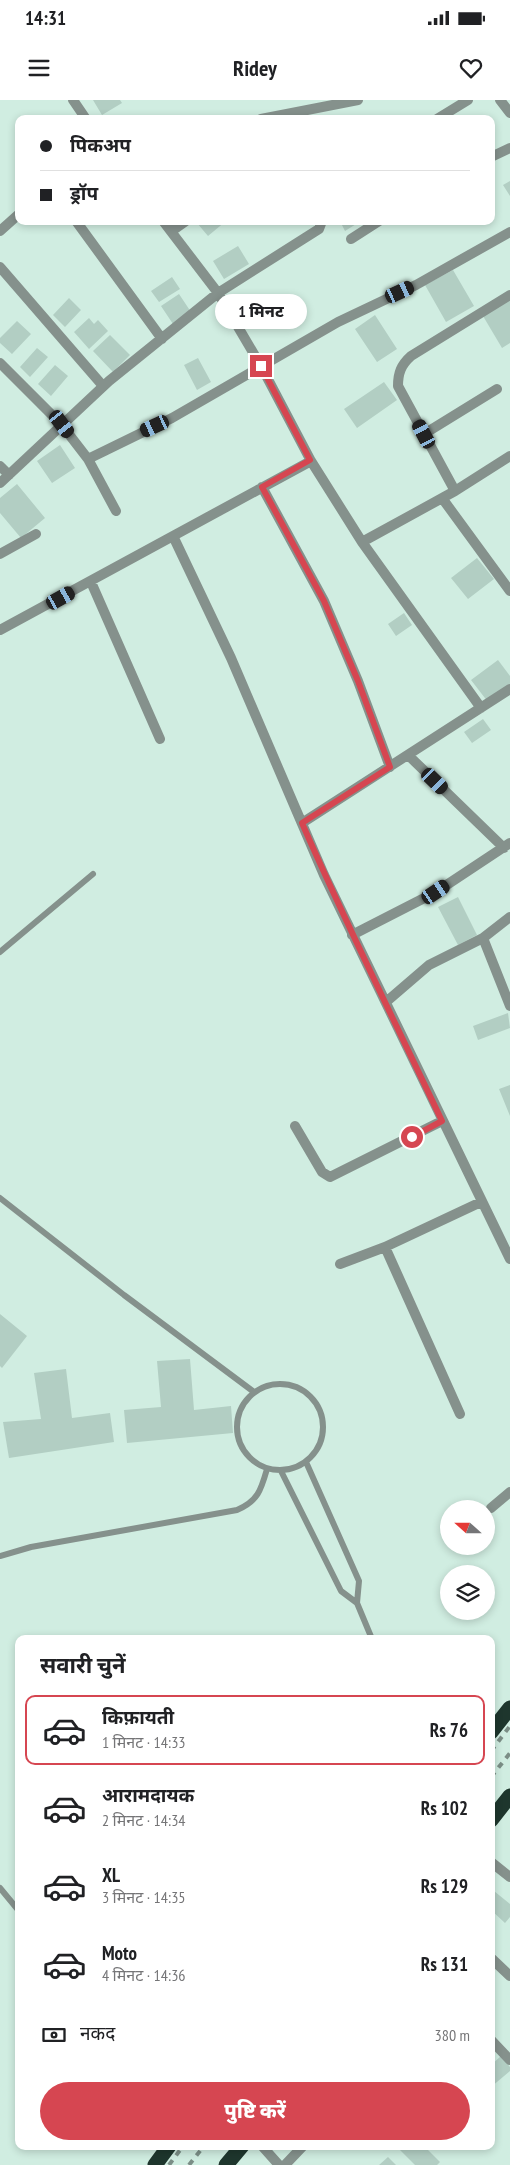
<!DOCTYPE html>
<html lang="hi">
<meta charset="utf-8">
<style>
:root{--surface:#fff;--page:#f2f2f2;--text:#202124;--muted:#757577;--line:#e0e0e0;--accent:#d64651}
body{margin:0;font-family:"PT Sans Narrow","Noto Sans Devanagari",sans-serif;background:var(--page);color:var(--text);height:100vh;display:flex;flex-direction:column;font-size:19px;white-space:nowrap}
*{box-sizing:border-box;margin:0}
p{font-size:16px;color:var(--muted)}
.icon{flex:none;width:28px;height:28px;fill:none;stroke:currentColor;stroke-width:2;stroke-linecap:round;stroke-linejoin:round}
.map{position:relative;flex:1;overflow:hidden}
.drawer{position:absolute;left:15px;top:1535px;width:480px;height:515px;display:flex;flex-direction:column;background:var(--surface);border-radius:10px;box-shadow:0 2px 8px #0003}
.drawer>*{flex:none}
.guide{position:absolute;left:15px;top:15px;width:480px;height:110px;border-radius:10px;box-shadow:0 2px 8px #0003;display:grid;align-content:center;height:110px;padding:0 25px;background:var(--surface)}
.needle{width:32px;rotate:291deg}
.controls{position:absolute;left:440px;top:1400px;display:grid;gap:10px}
.controls a{display:grid;place-items:center;width:55px;height:55px;border-radius:50%;background:var(--surface);box-shadow:0 2px 8px #0003;font-size:25px}
.end{position:absolute;width:22px;height:22px;margin:-11px;border:6px solid #d64651;background:#fff;box-shadow:0 0 0 2px #fff}
.from{border-radius:50%}
.bubble{position:absolute;height:35px;border-radius:18px;background:var(--surface);box-shadow:0 2px 8px #0003;font-size:16px;font-weight:800;line-height:35px;text-align:center}
.car{position:absolute;width:15px;height:30px;margin:-15px -8px;border-radius:6px;box-shadow:0 0 4px 1px #0007;background:linear-gradient(#222 24%,#8ab4d8 0 40%,#222 0 76%,#8ab4d8 0 86%,#222 0)}
.guide b{display:flex;align-items:center;gap:18px;height:48px;font-size:19px}
.guide b+b{border-top:1px solid var(--line)}
.guide i{width:12px;height:12px;background:var(--text)}
ul{padding:0;list-style:none}
li{display:flex;align-items:center;gap:15px;height:70px;margin:0 10px 8px;padding:0 15px;border:2px solid transparent;border-radius:10px}
li div{flex:1}
li b{display:block;font-size:19px}
li em{font-style:normal;font-weight:800}
li.current{border-color:var(--accent)}
li>.icon{width:45px;height:45px;stroke-width:1.5}
h2{padding:0 25px;font-size:22px;line-height:60px}
.pay{display:flex;align-items:center;gap:12px;height:55px;padding:0 25px;font-size:19px}
.pay p{margin-inline-start:auto}
.primary-button{display:flex;gap:10px;margin-top:auto;padding:10px 25px}
.primary-button a{flex:1;height:58px;border-radius:30px;background:var(--accent);color:#fff;font-size:20px;font-weight:800;line-height:58px;text-align:center}
.status{display:flex;justify-content:space-between;align-items:center;height:35px;padding:0 25px;background:var(--surface);direction:ltr}
.status svg{height:14px;fill:currentColor}
header{display:flex;justify-content:space-between;align-items:center;height:65px;padding:0 25px;background:var(--surface);font-size:22px;font-weight:800}
.map>svg:first-child{display:block}
.building{fill:#b2cec3}
.lines{fill:none;stroke-linecap:round;stroke-linejoin:round}
.lane{stroke:#85918c;stroke-width:6}
.street{stroke:#85918c;stroke-width:10}
.highway{stroke:#1e362d;stroke-width:15}
.rail{stroke:#7b8e86;stroke-width:4;stroke-dasharray:6 6;stroke-linecap:butt}
.route{stroke:#d64651;stroke-width:6}
</style>
<div class="status"><b>14:31</b><svg viewBox="0 0 49 12"><path d="M0 12V9h3v3zM5 12V6h3v6zM10 12V3h3v9zM15 12V0h3v12zM26 1h20v11H26zM47 4h2v5h-2z"/></svg></div>
<header><svg class="icon" aria-label="menu" viewBox="0 0 24 24"><path d="M4 6h16M4 12h16M4 18h16"/></svg>Ridey<svg class="icon" aria-label="heart" viewBox="0 0 24 24"><path d="M12 20l-8-8c-3-5 5-10 8-4 3-6 11-1 8 4z"/></svg></header>
<div class="map">
<svg width="510" height="2065" viewBox="0 0 510 2065">
<rect width="100%" height="100%" fill="#d0ede1"/>
<!-- building -->
<path class="building" d="M93,0h27l2,3 -20,12z
M510,81v15l-7,-11z
M200,121h26l-18,15 -11,-13z
M340,121h21l-16,10z
M238,146l11,18 -25,15 -11,-18z
M453,170l21,36 -28,16 -21,-37z
M172,177l8,12 -21,13 -8,-11z
M179,194l12,18 -18,12 -12,-18z
M69,198l12,12 -16,17 -12,-12z
M510,199v44l-8,5 -19,-32z
M375,215l22,34 -20,13 -22,-33z
M89,218l5,6 4,-4 10,11 -19,18 -15,-17z
M17,221l14,13 -19,20 -12,-11v-5z
M110,235l20,20 -17,17 -20,-21z
M37,248l11,9 -18,20 -10,-10z
M198,258l13,24 -14,8 -13,-25z
M55,265l13,11 -17,20 -13,-12z
M384,282l13,18 -40,28 -13,-19z
M60,345l15,23 -23,15 -15,-22z
M17,384l28,34 -24,20 -21,-25v-15z
M477,458l17,21 -26,20 -17,-21z
M404,513l8,12 -16,11 -8,-12z
M498,560l12,16v10l-22,16 -17,-22z
M483,619l8,11 -19,13 -8,-11z
M458,797l19,38 -19,10 -20,-38z
M508,913l2,15 -32,12 -5,-14z
M510,985v31l-11,-27z
M0,1214l27,22 -25,32 -2,-2z
M190,1259l4,51 37,-4 2,27 -106,10 -3,-33 37,-3 -4,-46z
M66,1269l6,49 38,-5 4,29 -105,16 -6,-36 38,-3 -7,-46z
M494,1791l16,13v13l-5,6 -14,-13v-16z
M501,1956l9,11v4l-19,16v-22z
M396,2046h28l16,16 -3,3h-22z
M388,2057l8,8h-17z"/>
<g class="lines">
<!-- lane -->
<path class="lane" d="M0,852l93,-78
M0,1098l124,97 130,97
M237 1327a43 43 0 1 1 86 0a43 43 0 1 1-86 0Z
M306,1362l53,119 -2,22
M281,1371l60,120 16,12 15,36
M0,1456l31,-9 206,-37c21,-9 24,-20 30,-41
M0,1788l19,23"/>
<!-- street -->
<path class="street" d="M73,0l13,19
M500,0l10,13
M261,19l97,-19
M437,19l31,-19
M491,57l19,-9
M76,121l86,118
M163,121l55,72 43,73 50,95 51,81 119,166
M0,131l19,-17
M172,131l14,-10
M351,139l28,-18
M0,167l103,119
M0,263l61,61 27,35 28,52
M424,334l73,-45
M88,359l84,-41 166,-96 78,-37 94,-53
M0,366l9,9
M0,383l109,-102 109,-88 101,-64 3,-8
M262,387l62,114 34,80 32,86
M455,391l-57,-105c0,-13 3,-21 13,-30l99,-61
M442,398l68,93
M173,436l58,122 93,217 186,384
M362,442l93,-51 55,-35
M0,454l36,-20
M91,482l69,157
M0,530l311,-169
M408,655l96,93
M302,723l208,-134
M352,835l84,-43 74,-49
M483,838l27,68
M386,902l43,-37 54,-27 27,-21
M295,1026l27,46 8,5 112,-56
M385,1147l75,167
M340,1164l45,-17 96,-45
M491,1408l19,-16
M491,1762l19,15
M491,1858l19,18
M491,1940l19,20
M262,2046l17,19
M285,2065l18,-19"/>
<!-- highway -->
<path class="highway" d="M491,1632l19,-24
M491,1720l19,-24
M155,2065l14,-19
M226,2065l16,-19"/>
<!-- rail -->
<path class="rail" d="M491,1651l19,-25
M491,1677l19,-24
M169,2065l14,-19
M189,2065l15,-19"/>
</g>
<g class="lines">
<!-- route -->
<path class="route" d="M261,266l49,94 -48,27 62,114 34,80 32,86 -88,56c44,101 93,199 140,298l-30,16"/>
</g>
</svg>
<div class="controls">
<a><svg class="needle" viewBox="-14 -14 28 28"><path d="M0-13l5 13h-10z" fill="#e53935"/><path d="M0 13l5-13h-10z" fill="#757577"/></svg></a>
<a><svg class="icon" aria-label="layers" viewBox="0 0 24 24"><path d="M12 4l9 5-9 5-9-5zM3 14l9 5 9-5"/></svg></a>
</div>
<i class="end from" style="left:412px;top:1037px"></i>
<i class="end" style="left:261px;top:266px"></i>
<div class="bubble" style="left:215px;top:194px;width:92px">1 मिनट</div>
<i class="car" style="left:400px;top:192px;rotate:65deg"></i>
<i class="car" style="left:62px;top:324px;rotate:143deg"></i>
<i class="car" style="left:155px;top:326px;rotate:245deg"></i>
<i class="car" style="left:424px;top:334px;rotate:332deg"></i>
<i class="car" style="left:61px;top:498px;rotate:61deg"></i>
<i class="car" style="left:435px;top:681px;rotate:134deg"></i>
<i class="car" style="left:436px;top:792px;rotate:56deg"></i>
<div class="guide">
<b><i class="from"></i>पिकअप</b>
<b><i></i>ड्रॉप</b>
</div>
<section class="drawer">
<h2>सवारी चुनें</h2>
<ul>
<li class="current"><svg class="icon" aria-label="car" viewBox="0 0 24 24"><path d="M5 17H2v-5l4-1 3-4h7l3 4 3 1v5h-3M9 17h6M6 11h13"/><circle cx="7" cy="17" r="2"/><circle cx="17" cy="17" r="2"/></svg><div><b>किफ़ायती</b><p>1 मिनट · 14:33</p></div><em>Rs 76</em></li>
<li><svg class="icon" aria-label="car" viewBox="0 0 24 24"><path d="M5 17H2v-5l4-1 3-4h7l3 4 3 1v5h-3M9 17h6M6 11h13"/><circle cx="7" cy="17" r="2"/><circle cx="17" cy="17" r="2"/></svg><div><b>आरामदायक</b><p>2 मिनट · 14:34</p></div><em>Rs 102</em></li>
<li><svg class="icon" aria-label="car" viewBox="0 0 24 24"><path d="M5 17H2v-5l4-1 3-4h7l3 4 3 1v5h-3M9 17h6M6 11h13"/><circle cx="7" cy="17" r="2"/><circle cx="17" cy="17" r="2"/></svg><div><b>XL</b><p>3 मिनट · 14:35</p></div><em>Rs 129</em></li>
<li><svg class="icon" aria-label="car" viewBox="0 0 24 24"><path d="M5 17H2v-5l4-1 3-4h7l3 4 3 1v5h-3M9 17h6M6 11h13"/><circle cx="7" cy="17" r="2"/><circle cx="17" cy="17" r="2"/></svg><div><b>Moto</b><p>4 मिनट · 14:36</p></div><em>Rs 131</em></li>
</ul>
<div class="pay"><svg class="icon" aria-label="cash" viewBox="0 0 24 24"><path d="M3 7h18v10H3z"/><circle cx="12" cy="12" r="2"/></svg>नकद<p>380 m</p></div>
<div class="primary-button"><a>पुष्टि करें</a></div>
</section>
</div>
